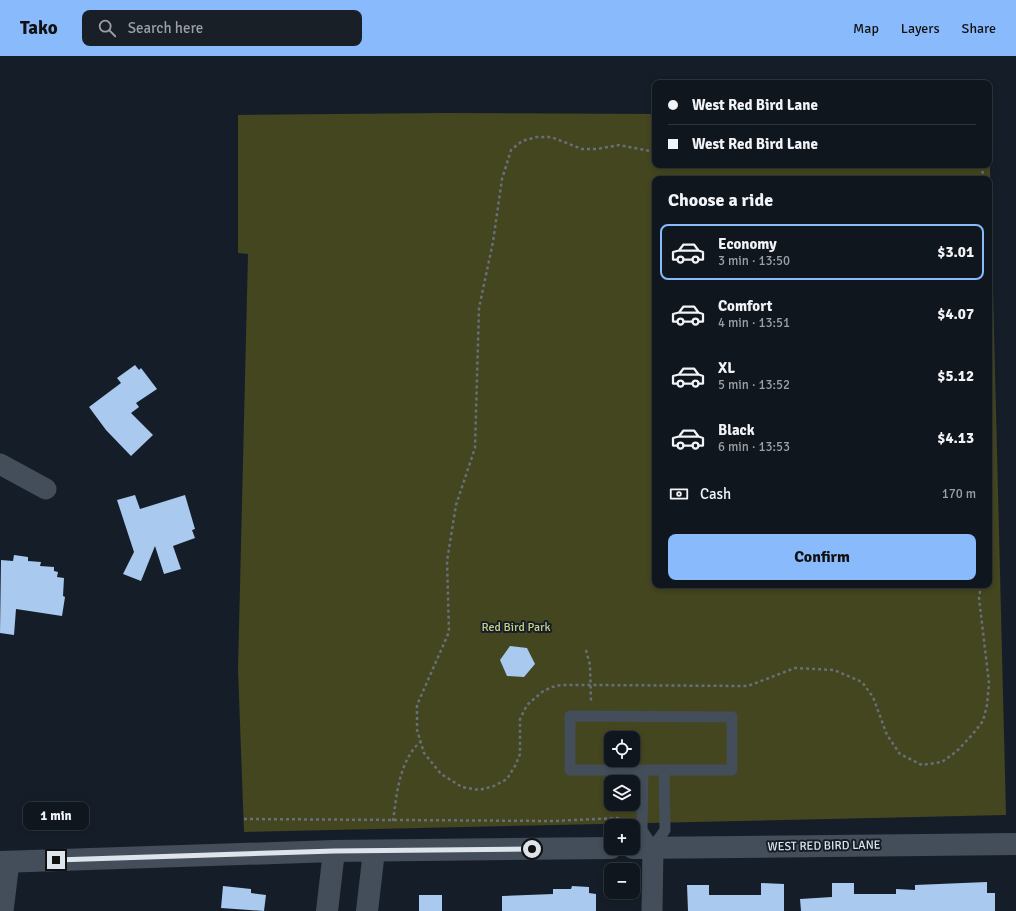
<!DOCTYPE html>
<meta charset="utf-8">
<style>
:root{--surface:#10161e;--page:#191f27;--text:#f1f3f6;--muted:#9c9fa4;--line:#30353c;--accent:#89bafc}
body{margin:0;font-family:Signika,sans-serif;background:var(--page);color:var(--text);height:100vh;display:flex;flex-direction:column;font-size:15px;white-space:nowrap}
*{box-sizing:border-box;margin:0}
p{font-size:13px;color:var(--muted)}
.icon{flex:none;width:22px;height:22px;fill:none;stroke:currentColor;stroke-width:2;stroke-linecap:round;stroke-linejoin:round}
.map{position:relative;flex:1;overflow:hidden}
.sheet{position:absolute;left:652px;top:120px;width:340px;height:412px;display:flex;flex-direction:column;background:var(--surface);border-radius:8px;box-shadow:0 2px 6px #0003,0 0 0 1px var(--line)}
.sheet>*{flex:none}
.banner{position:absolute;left:652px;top:24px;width:340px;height:88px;border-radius:8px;box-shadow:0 2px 6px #0003,0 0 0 1px var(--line);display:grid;align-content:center;height:88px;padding:0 16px;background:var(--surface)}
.tools{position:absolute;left:604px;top:675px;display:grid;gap:8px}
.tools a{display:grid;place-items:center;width:36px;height:36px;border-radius:8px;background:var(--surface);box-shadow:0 2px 6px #0003,0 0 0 1px var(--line);font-size:20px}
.end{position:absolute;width:18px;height:18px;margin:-9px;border:5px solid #dde4eb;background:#111;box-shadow:0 0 0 2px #111}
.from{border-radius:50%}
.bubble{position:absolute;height:28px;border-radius:8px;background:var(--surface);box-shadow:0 2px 6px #0003,0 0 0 1px var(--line);font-size:13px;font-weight:700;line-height:28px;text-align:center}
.banner b{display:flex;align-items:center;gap:14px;height:38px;font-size:15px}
.banner b+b{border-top:1px solid var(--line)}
.banner i{width:10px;height:10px;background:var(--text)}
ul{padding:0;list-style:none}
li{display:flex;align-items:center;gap:12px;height:56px;margin:0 8px 6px;padding:0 8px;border:2px solid transparent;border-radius:8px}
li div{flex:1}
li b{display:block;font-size:15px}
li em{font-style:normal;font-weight:700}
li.on{border-color:var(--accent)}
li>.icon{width:36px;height:36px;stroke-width:1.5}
h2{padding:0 16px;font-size:18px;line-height:48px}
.pay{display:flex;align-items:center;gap:10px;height:44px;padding:0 16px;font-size:15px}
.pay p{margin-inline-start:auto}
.primary-button{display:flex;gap:8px;margin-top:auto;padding:8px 16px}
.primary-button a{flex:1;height:46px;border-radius:8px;background:var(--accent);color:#111;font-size:16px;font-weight:700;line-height:46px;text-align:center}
header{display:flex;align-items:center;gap:24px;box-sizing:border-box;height:56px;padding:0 20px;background:var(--accent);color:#111}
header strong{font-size:19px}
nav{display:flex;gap:22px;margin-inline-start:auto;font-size:14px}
.search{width:280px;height:36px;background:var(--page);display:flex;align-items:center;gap:10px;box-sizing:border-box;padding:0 14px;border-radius:8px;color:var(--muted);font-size:15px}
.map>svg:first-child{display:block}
.green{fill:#43461e;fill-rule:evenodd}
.building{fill:#a9c9ee}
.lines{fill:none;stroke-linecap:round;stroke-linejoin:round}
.path{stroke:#676f78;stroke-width:2.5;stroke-dasharray:3 3;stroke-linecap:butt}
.service{stroke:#434e5a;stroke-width:11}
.minor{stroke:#434e5a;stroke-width:21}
.tertiary{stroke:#434e5a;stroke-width:22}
.route{stroke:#dde4eb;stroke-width:5}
.labels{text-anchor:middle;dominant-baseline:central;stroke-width:4;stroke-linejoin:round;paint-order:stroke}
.park-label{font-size:12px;fill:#cacf88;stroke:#151e28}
.street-label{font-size:12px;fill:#dde4eb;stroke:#151e28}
</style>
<header>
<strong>Tako</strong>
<div class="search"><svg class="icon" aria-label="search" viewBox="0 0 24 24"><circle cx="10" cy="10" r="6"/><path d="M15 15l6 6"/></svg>Search here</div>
<nav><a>Map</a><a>Layers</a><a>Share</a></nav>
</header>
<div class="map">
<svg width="1016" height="855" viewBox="0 0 1016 855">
<rect width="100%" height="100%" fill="#151e28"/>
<!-- green -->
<path class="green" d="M446,57l209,1v51h334v-36l17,686 -762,17 -6,-163 10,-415 -10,-1v-138zM655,123h334v406h-334zM611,682h22v22h-22zM611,726h22v22h-22z"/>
<!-- building -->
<path class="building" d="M135,309l4,5 2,-2 16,21 -21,14 3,4 -8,6 22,22 -22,21 -25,-26 -17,-23 32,-24 -4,-5z
M135,439l5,14 45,-14 10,34 -3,1 3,8 -22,8 8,23 -17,5 -9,-28 -14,35 -18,-7 11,-22 -17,-52z
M14,499l14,2v4l13,1 -1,4 14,1v4l4,1 -1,5 7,1 -1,18 2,1 -3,19 -46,-7 -2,26 -14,-2 1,-73 12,1z
M510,590l17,2 8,16 -11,13 -17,-1 -7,-16z
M987,826v11h8v18h-194l-1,-12 32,-2v-14h22v11h42v-5l19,1v-5z
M761,827l23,1v27h-96l-1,-26h22v10h52z
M223,830l28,3v4l15,2 -2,16 -43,-3z
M572,830l17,1v6l7,1v17h-94v-15l51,-2v-5h18z
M419,839h23v16h-23z"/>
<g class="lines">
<!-- path -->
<path class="path" d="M655,96l-36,-7 -22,4h-15l-31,-12h-14l-15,4 -11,9 -9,29 -9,63 -14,66 -4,140 -19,57 -9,56 2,71 -32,73v25l7,23 17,21 21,13 17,3 15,-4 13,-7 8,-13 5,-12v-35l7,-14 15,-13 10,-5 9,-2h30l157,1 47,-18 39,2 28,12 11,15 14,38 13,19 22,11 20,-3 15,-11 15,-16 11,-14 4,-16 2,-22 -10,-85 2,-13
M981,109l3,14
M989,317l2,8 -2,22
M586,594l4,15 1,37
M244,763l310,2 64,-3 8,8
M393,765c4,-28 6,-60 28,-80"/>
<!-- service -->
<path class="service" d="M570,660l162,1v53h-162z
M643,714l-1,60 11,17 12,-17 -1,-60"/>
<!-- minor -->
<path class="minor" d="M0,408l46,25
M3,855l6,-49
M652,855l1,-64"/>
<!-- tertiary -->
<path class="tertiary" d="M633,792l383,-4
M0,806l334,-11 277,-3
M327,855l7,-60
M367,855l7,-60"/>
</g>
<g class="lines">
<!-- route -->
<path class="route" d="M56,804l278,-9 198,-2"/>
</g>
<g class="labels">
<!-- park labels -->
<g class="park-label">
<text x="516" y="571">Red Bird Park</text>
</g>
<!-- street labels -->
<g class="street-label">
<text transform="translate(824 790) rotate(-1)">WEST RED BIRD LANE</text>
</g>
</g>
</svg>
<div class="tools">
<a><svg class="icon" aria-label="locate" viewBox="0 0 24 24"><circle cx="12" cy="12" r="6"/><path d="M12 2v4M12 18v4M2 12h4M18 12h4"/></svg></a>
<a><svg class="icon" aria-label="layers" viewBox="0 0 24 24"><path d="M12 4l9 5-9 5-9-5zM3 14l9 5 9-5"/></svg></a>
<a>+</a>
<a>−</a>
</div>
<i class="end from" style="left:532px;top:793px"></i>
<i class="end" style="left:56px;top:804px"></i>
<div class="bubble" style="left:23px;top:746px;width:66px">1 min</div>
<div class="banner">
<b><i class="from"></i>West Red Bird Lane</b>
<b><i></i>West Red Bird Lane</b>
</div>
<section class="sheet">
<h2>Choose a ride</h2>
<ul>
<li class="on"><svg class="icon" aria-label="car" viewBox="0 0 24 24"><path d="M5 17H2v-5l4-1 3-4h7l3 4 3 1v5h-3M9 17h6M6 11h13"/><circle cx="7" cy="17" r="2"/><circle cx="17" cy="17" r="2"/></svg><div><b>Economy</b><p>3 min · 13:50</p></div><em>$3.01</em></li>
<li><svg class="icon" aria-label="car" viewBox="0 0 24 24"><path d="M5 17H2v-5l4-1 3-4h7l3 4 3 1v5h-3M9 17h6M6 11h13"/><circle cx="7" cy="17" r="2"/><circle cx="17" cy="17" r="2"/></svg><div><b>Comfort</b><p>4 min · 13:51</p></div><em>$4.07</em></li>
<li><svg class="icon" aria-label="car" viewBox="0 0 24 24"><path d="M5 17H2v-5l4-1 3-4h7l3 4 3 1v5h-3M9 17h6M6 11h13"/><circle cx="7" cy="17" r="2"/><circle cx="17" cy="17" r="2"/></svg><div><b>XL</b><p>5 min · 13:52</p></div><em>$5.12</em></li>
<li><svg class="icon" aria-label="car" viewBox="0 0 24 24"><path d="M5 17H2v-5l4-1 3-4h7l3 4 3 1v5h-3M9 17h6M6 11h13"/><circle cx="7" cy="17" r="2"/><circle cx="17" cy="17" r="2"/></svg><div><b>Black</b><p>6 min · 13:53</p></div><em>$4.13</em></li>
</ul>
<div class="pay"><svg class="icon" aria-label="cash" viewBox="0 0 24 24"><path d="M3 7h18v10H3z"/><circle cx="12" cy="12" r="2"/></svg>Cash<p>170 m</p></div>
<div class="primary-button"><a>Confirm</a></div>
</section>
</div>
